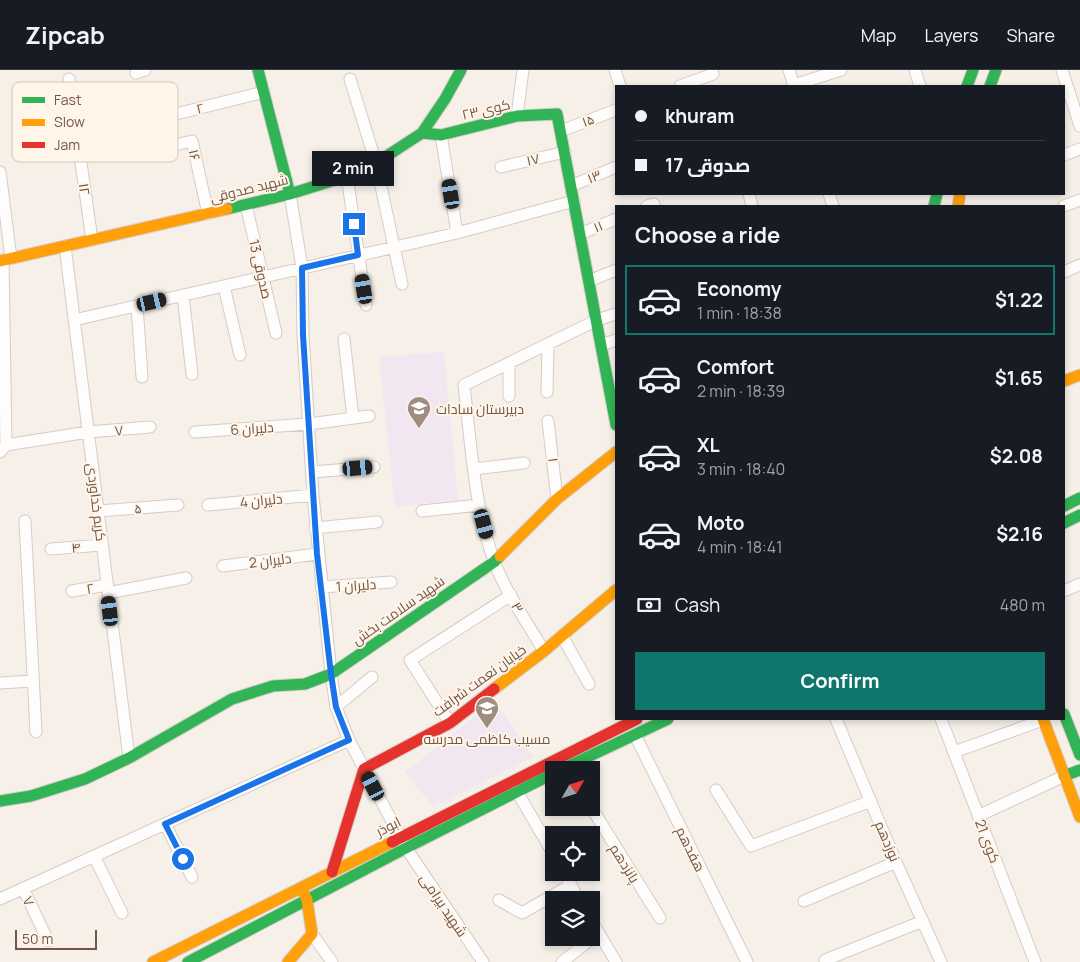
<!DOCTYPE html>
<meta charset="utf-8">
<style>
:root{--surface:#171b24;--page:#20242c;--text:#f1f3f6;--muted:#9ea1a6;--line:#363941;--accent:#0f766e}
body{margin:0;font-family:Manrope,Cairo,sans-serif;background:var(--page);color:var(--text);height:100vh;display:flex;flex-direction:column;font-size:19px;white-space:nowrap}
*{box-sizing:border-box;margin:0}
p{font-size:16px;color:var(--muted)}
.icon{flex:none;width:28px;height:28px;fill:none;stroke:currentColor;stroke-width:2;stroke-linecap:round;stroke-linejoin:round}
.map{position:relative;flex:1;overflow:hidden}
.drawer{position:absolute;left:615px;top:135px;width:450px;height:515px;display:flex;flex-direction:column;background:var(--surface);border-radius:0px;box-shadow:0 2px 8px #0003}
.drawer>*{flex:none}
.top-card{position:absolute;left:615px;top:15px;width:450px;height:110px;border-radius:0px;box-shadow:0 2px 8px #0003;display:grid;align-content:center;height:110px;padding:0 20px;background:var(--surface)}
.needle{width:32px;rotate:51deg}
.fabs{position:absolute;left:545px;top:691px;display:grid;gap:10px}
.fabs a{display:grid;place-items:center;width:55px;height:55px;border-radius:0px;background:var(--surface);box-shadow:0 2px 8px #0003;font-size:25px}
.scale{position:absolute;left:15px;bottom:12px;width:82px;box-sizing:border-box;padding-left:5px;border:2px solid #735649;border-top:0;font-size:14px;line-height:18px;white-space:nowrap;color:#735649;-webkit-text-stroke:4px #fff5e9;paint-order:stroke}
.end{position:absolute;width:22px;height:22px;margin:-11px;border:6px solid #1a73e8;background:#fff;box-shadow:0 0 0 2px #fff}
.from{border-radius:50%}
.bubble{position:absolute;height:35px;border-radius:0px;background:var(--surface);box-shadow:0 2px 8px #0003;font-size:16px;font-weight:700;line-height:35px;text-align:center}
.car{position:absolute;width:15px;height:30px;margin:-15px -8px;border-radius:6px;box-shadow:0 0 4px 1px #0007;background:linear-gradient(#222 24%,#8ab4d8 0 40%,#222 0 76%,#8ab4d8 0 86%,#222 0)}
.top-card b{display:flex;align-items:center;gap:18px;height:48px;font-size:19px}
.top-card b+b{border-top:1px solid var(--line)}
.top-card i{width:12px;height:12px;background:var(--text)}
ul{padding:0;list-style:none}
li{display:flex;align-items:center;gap:15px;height:70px;margin:0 10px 8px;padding:0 10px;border:2px solid transparent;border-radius:0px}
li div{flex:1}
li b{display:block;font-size:19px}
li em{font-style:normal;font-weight:700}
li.selected{border-color:var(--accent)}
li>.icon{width:45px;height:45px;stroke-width:1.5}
h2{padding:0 20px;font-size:22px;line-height:60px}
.pay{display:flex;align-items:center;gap:12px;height:55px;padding:0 20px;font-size:19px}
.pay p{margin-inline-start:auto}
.primary-button{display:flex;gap:10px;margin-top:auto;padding:10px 20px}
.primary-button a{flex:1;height:58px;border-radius:0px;background:var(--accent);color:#fff;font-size:20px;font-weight:700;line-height:58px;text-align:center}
header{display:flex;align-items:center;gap:30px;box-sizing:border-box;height:70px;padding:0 25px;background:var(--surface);border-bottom:1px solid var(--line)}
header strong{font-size:24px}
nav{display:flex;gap:28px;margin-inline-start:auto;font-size:18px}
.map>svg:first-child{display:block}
.education{fill:#f2e7f1}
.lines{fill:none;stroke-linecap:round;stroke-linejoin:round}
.street-casing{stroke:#d4ccc6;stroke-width:13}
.fast-casing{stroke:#d5ccc6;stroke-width:13}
.slow-casing{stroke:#d5ccc6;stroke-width:13}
.jam-casing{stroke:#d5ccc6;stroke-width:13}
.street{stroke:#fefdfc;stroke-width:11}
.fast{stroke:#30b455;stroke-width:11}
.slow{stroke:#ff9f0a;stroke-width:11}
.jam{stroke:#e5322d;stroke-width:11}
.route{stroke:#1a73e8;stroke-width:6}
.labels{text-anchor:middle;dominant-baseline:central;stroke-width:4;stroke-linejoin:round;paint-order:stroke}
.street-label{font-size:14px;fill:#735649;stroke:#fff5e9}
.poi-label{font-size:14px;fill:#735649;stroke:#fff5e9;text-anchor:start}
.key{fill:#fff5e9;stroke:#d5c5b9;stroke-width:1}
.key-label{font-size:14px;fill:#735649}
</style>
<header>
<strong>Zipcab</strong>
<nav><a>Map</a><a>Layers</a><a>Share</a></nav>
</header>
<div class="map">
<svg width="1080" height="892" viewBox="0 0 1080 892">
<rect width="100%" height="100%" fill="#f6f0e9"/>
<!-- education -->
<path class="education" d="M444,282l14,148 -63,7 -16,-150z
M495,630l38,57 -100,50 -28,-35z"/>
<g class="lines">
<!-- street casing -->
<g class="street-casing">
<path id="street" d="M615,0l5,16
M789,0l5,16
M915,0l5,16
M1062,0l18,56
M136,3l9,-3
M69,9l23,161
M350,9l26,84 26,121
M794,15l47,-15
M680,16l33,-12
M517,46l6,-46
M136,54l128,-32
M561,61l55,-21
M441,65l16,98
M146,82l46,-11 16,73
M1064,85l16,-6
M501,97l64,-15
M0,102l11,86
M347,106l19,129
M571,116l45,-19
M290,124l12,74 1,67 10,160 18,179 5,33 13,33 57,108 77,114
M749,124l3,12
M829,124l4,12
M246,135l30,128
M647,136l7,-2
M1064,136l16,-6
M580,164l36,-15
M65,176l64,512
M3,190l3,185
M1064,202l16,-7
M589,211l27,-11
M224,216l16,69
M183,225l9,79
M137,236l5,71
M74,250l383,-87 117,-32
M344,269l9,79
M601,275l15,-5
M509,293v33
M547,322l1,-48
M548,351l9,78
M195,362l114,-8 60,-8
M0,382l6,-7 82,-13 62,-5
M474,399l50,-6
M312,402l62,-5
M208,435l105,-10
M98,441l80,-6
M422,441l57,-6
M25,451l11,211
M315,458l62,-6
M51,479l51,-4
M223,496l94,-12
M321,517l70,-5
M72,521l35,-6
M1064,521l16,-7
M108,523l78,-15
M562,566l27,48
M544,581c-17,-29 -38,-58 -50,-90 -20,-55 -23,-117 -30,-176l133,-65 19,-6
M0,613l33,-2
M336,637l36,-30
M836,649l60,143 45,100
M941,649l94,243
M450,653l-40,-63 101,-65
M635,665l112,227
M954,682l89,-32
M516,720l38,65
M716,720l35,56 120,-45
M591,737l69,111
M978,746l86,-40
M165,754l27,53
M94,786l28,57
M564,802l15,28
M23,818l25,53
M0,829l349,-159
M499,830l23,13 49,-28
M804,831l92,-39
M591,850l25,42
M312,864l20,28
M825,890l98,-39
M562,892l37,-29"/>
</g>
<!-- fast casing -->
<g class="fast-casing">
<path id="fast" d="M258,0l32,124
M967,16l6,-16
M990,16l6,-16
M422,63l19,2 76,-19 40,-2 59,311
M934,136l3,-12
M227,139l63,-15 57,-18 29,-13 46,-30 23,-34 16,-29
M1064,436l16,-8
M1064,453l16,-8
M1064,644l16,41
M560,700l108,-51
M1064,706l16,-6
M0,731l31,-5 54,-17 44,-21 103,-59 41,-13 32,-2 26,-10 163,-112 6,-6
M188,892l218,-114 148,-75"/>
</g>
<!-- slow casing -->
<g class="slow-casing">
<path id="slow" d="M958,136l2,-12
M0,191l227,-52
M1064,311l16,-6
M500,486l57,-57 59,-47
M494,619l50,-38 72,-61
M1043,649l37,98
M153,892l239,-120
M288,892l24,-28 -5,-34 -4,-9"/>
</g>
<!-- jam casing -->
<g class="jam-casing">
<path id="jam" d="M392,772l245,-123
M332,802l32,-103 86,-46 44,-34"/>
</g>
<!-- street -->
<use href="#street" class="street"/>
<!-- fast -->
<use href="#fast" class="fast"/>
<!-- slow -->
<use href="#slow" class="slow"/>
<!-- jam -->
<use href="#jam" class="jam"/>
</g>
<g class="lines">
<!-- route -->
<path class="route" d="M183,789l-18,-35 184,-84 -13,-33 -5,-33 -14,-120 -14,-219 -1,-67 56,-13 -4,-31"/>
</g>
<!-- icons -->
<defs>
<g id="school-pin" transform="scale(1.25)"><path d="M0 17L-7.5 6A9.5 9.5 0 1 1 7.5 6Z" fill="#a18c81" stroke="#fff5e9"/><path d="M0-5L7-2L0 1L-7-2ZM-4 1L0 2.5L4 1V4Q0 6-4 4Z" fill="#fff"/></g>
</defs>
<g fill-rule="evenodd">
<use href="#school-pin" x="419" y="338"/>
<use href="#school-pin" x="487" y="638"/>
</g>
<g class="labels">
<!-- street labels -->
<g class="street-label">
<text transform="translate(200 38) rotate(-14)">۲</text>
<text transform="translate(486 39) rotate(-13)">کوی ۲۳</text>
<text transform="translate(588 50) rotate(-20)">۱۵</text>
<text transform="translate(195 85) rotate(77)">۱۶</text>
<text transform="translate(533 89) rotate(-13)">۱۷</text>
<text transform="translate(594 106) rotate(-22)">۱۳</text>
<text transform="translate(249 118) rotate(-14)">شهید صدوقی</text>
<text transform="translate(85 119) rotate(82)">۱۲</text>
<text transform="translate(598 156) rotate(-22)">۱۱</text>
<text transform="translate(261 199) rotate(77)">صدوقی 13</text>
<text transform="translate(252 358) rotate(-4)">دلیران 6</text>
<text transform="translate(119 360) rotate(-5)">۷</text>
<text transform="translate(552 390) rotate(-97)">۱</text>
<text transform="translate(261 430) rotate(-6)">دلیران 4</text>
<text transform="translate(97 432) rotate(83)">کریم خداوردی</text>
<text transform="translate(138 438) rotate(-4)">۵</text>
<text transform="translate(76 477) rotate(-5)">۴</text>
<text transform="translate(270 490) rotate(-7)">دلیران 2</text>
<text transform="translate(356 515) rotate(-4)">دلیران 1</text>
<text transform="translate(90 518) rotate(-9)">۲</text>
<text transform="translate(518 537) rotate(60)">۳</text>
<text transform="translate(398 540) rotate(-35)">شهید سلامت بخش</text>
<text transform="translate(479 610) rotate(-36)">خیابان نعمت شرافت</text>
<text transform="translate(388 756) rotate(-27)">ابوذر</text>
<text transform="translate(888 771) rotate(67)">نوزدهم</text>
<text transform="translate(988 771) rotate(69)">کوی 21</text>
<text transform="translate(691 779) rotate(64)">هفدهم</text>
<text transform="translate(625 793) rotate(58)">پانزدهم</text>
<text transform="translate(29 831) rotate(65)">۷</text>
<text transform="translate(444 835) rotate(56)">شهید بیرامی</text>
</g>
<!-- poi labels -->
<g class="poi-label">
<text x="436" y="338">دبیرستان سادات</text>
<text x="487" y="668" text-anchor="middle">مسیب کاظمی مدرسه</text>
</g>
</g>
<!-- legend -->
<rect x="12" y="12" width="166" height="80" rx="8" class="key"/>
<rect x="22" y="27" width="23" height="6" fill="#30b455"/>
<rect x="22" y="49" width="23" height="7" fill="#ff9f0a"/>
<rect x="22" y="72" width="23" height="6" fill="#e5322d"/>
<g class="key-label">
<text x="54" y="35">Fast</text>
<text x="54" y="57">Slow</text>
<text x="54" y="80">Jam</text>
</g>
</svg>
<div class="fabs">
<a><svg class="needle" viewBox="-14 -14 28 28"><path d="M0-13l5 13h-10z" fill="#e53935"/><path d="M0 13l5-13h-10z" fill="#9ea1a6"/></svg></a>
<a><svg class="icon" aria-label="locate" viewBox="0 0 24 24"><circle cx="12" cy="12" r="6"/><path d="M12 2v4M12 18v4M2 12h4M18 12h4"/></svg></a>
<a><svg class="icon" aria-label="layers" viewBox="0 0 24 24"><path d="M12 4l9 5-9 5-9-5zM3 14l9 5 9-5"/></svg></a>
</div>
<div class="scale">50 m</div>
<i class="end from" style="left:183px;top:789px"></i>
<i class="end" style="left:354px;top:154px"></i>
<div class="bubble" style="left:312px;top:81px;width:82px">2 min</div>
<i class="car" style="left:451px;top:124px;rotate:351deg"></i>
<i class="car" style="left:364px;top:219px;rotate:351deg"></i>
<i class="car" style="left:152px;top:232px;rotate:77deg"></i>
<i class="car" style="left:358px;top:398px;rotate:85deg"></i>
<i class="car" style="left:484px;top:454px;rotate:165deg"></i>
<i class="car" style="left:110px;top:541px;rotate:353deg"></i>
<i class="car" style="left:373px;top:716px;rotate:332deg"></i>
<div class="top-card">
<b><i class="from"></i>khuram</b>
<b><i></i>صدوقی 17</b>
</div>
<section class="drawer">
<h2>Choose a ride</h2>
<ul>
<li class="selected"><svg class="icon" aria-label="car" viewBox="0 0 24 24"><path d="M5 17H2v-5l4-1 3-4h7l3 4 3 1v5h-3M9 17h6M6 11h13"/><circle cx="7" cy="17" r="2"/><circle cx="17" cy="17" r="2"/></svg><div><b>Economy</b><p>1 min · 18:38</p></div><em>$1.22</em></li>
<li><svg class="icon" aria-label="car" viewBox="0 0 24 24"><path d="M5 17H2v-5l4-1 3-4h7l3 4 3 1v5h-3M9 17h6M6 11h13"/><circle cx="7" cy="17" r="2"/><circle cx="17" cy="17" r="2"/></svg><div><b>Comfort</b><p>2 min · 18:39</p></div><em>$1.65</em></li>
<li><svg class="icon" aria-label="car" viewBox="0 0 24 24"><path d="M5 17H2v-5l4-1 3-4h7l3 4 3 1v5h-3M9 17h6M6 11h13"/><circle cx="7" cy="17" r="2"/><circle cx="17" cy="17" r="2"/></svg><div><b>XL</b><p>3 min · 18:40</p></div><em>$2.08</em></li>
<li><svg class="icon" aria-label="car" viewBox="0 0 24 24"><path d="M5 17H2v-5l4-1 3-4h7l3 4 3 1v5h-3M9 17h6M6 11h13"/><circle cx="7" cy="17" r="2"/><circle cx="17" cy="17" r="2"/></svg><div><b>Moto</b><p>4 min · 18:41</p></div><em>$2.16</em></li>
</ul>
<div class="pay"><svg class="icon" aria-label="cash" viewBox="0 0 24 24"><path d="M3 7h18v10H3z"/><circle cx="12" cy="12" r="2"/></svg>Cash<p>480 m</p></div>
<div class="primary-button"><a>Confirm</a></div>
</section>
</div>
